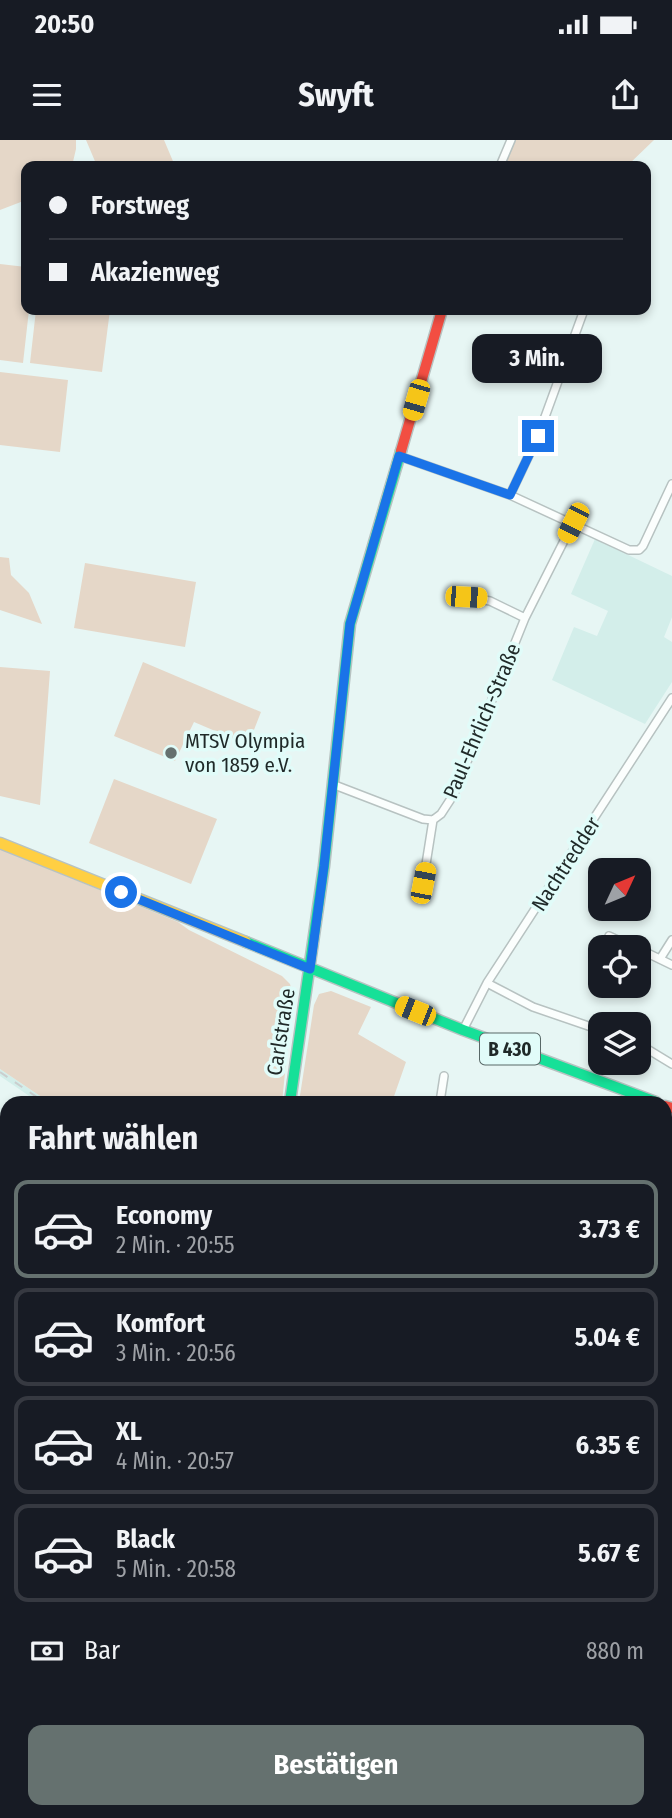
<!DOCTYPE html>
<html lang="de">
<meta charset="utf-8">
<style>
:root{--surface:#171b24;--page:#242831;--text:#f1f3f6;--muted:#9ea1a6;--line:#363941;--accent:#65716f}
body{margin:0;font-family:"Fira Sans Condensed",sans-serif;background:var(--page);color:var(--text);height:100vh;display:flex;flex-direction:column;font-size:26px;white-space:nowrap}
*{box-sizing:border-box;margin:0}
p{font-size:23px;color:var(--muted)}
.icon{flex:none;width:38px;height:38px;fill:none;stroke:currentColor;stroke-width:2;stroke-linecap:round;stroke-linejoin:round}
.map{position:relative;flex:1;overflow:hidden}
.sheet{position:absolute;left:0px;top:956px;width:672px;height:723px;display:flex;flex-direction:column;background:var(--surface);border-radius:21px 21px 0 0;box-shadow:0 4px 10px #0003}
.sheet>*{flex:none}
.guide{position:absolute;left:21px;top:21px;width:630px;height:154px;border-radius:14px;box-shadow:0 4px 10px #0003;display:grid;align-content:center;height:154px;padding:0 28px;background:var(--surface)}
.needle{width:46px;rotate:46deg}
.buttons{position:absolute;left:588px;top:718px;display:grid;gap:14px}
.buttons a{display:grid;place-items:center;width:63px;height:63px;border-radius:14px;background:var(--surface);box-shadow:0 4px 10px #0003;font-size:35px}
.end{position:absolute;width:32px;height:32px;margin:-16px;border:9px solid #1a73e8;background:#fff;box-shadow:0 0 0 4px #fff}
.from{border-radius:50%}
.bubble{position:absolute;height:49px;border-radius:14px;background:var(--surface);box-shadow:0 4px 10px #0003;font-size:23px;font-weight:700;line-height:49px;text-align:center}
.car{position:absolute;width:21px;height:42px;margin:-21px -10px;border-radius:9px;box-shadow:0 0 5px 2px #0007;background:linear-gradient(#f5c518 24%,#345 0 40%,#f5c518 0 76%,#345 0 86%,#f5c518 0)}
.guide b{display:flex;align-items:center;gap:24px;height:66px;font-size:26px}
.guide b+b{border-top:2px solid var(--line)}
.guide i{width:18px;height:18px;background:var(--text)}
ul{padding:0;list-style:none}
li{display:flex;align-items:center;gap:21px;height:98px;margin:0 14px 10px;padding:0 14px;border:4px solid var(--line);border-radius:14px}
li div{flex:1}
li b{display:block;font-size:26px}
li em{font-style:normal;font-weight:700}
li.on{border-color:var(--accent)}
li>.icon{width:63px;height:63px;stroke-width:1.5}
h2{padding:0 28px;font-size:32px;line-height:84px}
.pay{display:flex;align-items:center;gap:18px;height:77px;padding:0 28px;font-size:26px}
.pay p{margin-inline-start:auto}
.button{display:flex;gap:14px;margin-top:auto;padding:14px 28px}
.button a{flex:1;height:80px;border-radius:14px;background:var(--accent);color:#fff;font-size:28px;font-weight:700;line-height:80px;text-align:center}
.status{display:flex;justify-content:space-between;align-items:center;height:49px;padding:0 35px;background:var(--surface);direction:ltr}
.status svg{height:19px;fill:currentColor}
header{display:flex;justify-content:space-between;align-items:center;height:91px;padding:0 28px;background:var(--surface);font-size:32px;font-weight:700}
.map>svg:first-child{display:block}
.built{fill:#d3eeea}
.green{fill:#e5d7c8}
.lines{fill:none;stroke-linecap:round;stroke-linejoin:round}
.street-casing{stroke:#b7c2c1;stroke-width:10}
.fast-casing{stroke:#b7c2c1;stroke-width:13}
.slow-casing{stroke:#b7c2c1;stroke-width:13}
.jam-casing{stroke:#b7c2c1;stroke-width:13}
.street{stroke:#fbfefd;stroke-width:7}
.fast{stroke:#16e098;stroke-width:10}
.slow{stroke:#ffcf43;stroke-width:10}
.jam{stroke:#f24e42;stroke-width:10}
.rail{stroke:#cacece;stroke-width:2;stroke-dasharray:9 9;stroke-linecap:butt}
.route{stroke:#1a73e8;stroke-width:9}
.poi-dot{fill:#65716f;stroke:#e1fcf9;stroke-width:2.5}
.labels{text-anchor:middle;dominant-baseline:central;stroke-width:7;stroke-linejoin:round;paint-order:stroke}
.shield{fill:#e1fcf9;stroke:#596867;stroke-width:2}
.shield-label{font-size:19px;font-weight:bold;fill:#1f2928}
.street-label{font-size:21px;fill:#1f2928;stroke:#e1fcf9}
.poi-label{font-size:21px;fill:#1f2928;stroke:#e1fcf9;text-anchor:start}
</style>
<div class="status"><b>20:50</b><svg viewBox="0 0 49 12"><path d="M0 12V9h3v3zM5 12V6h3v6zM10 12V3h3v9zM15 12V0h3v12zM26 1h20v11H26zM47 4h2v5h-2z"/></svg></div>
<header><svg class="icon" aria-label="menu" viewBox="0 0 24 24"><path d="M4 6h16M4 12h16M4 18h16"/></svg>Swyft<svg class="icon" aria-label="share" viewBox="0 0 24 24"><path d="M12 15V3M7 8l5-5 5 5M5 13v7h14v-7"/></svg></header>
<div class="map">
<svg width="672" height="1678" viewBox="0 0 672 1678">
<rect width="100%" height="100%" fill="#e7f6f4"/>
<!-- built -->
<path class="built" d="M595,399l77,37v41l-8,20 8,5v40l-27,42 -93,-44 22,-53 23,9 11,-25 -37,-17z
M0,929l49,33h-11l-16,-11 -22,-15z"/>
<!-- green -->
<path class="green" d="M0,0h76v9l-4,17h-46v34l-26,10z
M86,0h78l11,26h-78z
M513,0h141l-27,26h-126z
M0,124l26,3v43h3l-6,53 -23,-3z
M36,170h74l-8,62 -72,-9z
M0,232l68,8 -8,72 -60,-7z
M0,417l9,1 2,17 18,18 13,31 -42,-14z
M85,423l111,19 -11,65 -111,-19z
M143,522l118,50 -13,33 -54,-23 -19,39 -61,-25z
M0,527l50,4 -10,134 -40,-9z
M114,639l103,40 -26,65 -102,-41z
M0,709l178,73 11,8 93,46 8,8 3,11 -11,107h-233l-49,-33z
M331,851l40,16 -13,27 48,28 -14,40h-93l15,-97 5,-11z
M0,1456h7v215h7l-14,3z
M665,1543l7,5v86l-7,3z"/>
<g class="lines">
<!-- street casing -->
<g class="street-casing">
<path id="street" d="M500,26l11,-26
M399,316l111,39 119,55h10l4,-4 29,-62
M510,355l28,-59 46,-126
M466,457l24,4 35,17
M332,644l91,35 10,1 8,-6 13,-20 71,-176 48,-95
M423,743l10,-63
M609,796l24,11
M639,809l33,16
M660,819l12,-19
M487,843l46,24 67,23
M463,890l24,-47 185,-285
M639,904l33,20
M440,962l4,-26
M665,1087l7,4
M665,1235l7,-13
M665,1296l7,4
M0,1381l7,-12
M0,1384l7,1
M531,1671l13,7
M202,1678l1,-7
M332,1678l2,-7"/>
</g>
<!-- fast casing -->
<g class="fast-casing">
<path id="fast" d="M246,802l217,88 193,72
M290,962l34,-236 26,-242 51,-173
M665,1481l7,-10
M515,1678l6,-7"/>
</g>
<!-- slow casing -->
<g class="slow-casing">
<path id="slow" d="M0,703l246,99"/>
</g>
<!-- jam casing -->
<g class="jam-casing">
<path id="jam" d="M401,311l41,-141
M665,966l7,2"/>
</g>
<!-- street -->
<use href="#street" class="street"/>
<!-- fast -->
<use href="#fast" class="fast"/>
<!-- slow -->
<use href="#slow" class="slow"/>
<!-- jam -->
<use href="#jam" class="jam"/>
<!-- rail -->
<path class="rail" d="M0,932l44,30
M628,1678l1,-7"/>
</g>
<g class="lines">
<!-- route -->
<path class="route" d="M121,752l189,77 14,-103 26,-242 49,-168 111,39 28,-59"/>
</g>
<!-- markers -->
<circle class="poi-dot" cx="171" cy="613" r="7"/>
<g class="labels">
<!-- shield labels -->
<rect class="shield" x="480" y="893.5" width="60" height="31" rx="5"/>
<g class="shield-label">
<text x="510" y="909">B 430</text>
</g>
<!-- street labels -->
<g class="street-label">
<text transform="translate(482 581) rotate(-67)">Paul-Ehrlich-Straße</text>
<text transform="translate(566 724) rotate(-57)">Nachtredder</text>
<text transform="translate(281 892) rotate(-81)">Carlstraße</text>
</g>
<!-- poi labels -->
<g class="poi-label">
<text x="185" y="601">MTSV Olympia<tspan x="185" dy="24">von 1859 e.V.</tspan></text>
</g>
</g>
</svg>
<div class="buttons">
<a><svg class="needle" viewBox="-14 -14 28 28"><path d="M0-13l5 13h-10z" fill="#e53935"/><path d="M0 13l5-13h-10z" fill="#9ea1a6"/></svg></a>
<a><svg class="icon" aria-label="locate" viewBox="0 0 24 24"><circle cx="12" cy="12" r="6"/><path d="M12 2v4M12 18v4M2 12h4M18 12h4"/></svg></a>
<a><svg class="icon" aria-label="layers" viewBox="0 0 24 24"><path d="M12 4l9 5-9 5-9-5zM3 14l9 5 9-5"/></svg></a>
</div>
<i class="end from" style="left:121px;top:752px"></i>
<i class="end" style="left:538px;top:296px"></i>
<div class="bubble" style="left:472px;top:194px;width:130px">3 Min.</div>
<i class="car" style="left:416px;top:260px;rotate:196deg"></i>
<i class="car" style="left:573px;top:383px;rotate:207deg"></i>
<i class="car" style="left:466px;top:457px;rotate:93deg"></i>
<i class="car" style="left:423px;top:743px;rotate:11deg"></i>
<i class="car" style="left:415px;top:871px;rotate:292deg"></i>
<div class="guide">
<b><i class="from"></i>Forstweg</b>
<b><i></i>Akazienweg</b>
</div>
<section class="sheet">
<h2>Fahrt wählen</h2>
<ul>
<li class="on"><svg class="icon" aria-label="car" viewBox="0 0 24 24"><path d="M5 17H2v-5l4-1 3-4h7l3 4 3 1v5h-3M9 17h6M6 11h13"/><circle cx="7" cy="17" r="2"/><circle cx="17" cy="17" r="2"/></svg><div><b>Economy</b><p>2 Min. · 20:55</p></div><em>3.73 €</em></li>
<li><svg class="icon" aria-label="car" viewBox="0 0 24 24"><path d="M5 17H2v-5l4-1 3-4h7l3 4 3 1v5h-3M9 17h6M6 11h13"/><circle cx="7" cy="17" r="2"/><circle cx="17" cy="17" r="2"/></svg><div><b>Komfort</b><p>3 Min. · 20:56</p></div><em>5.04 €</em></li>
<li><svg class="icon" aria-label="car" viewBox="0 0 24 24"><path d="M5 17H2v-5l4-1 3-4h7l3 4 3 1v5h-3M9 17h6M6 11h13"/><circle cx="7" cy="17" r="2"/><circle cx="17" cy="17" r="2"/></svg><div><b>XL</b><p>4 Min. · 20:57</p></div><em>6.35 €</em></li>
<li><svg class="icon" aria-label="car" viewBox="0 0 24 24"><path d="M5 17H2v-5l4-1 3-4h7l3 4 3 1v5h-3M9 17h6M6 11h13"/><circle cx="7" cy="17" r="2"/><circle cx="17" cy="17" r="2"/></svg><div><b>Black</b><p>5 Min. · 20:58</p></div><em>5.67 €</em></li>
</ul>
<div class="pay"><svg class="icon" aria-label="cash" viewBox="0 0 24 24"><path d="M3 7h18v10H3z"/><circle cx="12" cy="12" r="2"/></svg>Bar<p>880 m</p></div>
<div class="button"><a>Bestätigen</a></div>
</section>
</div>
